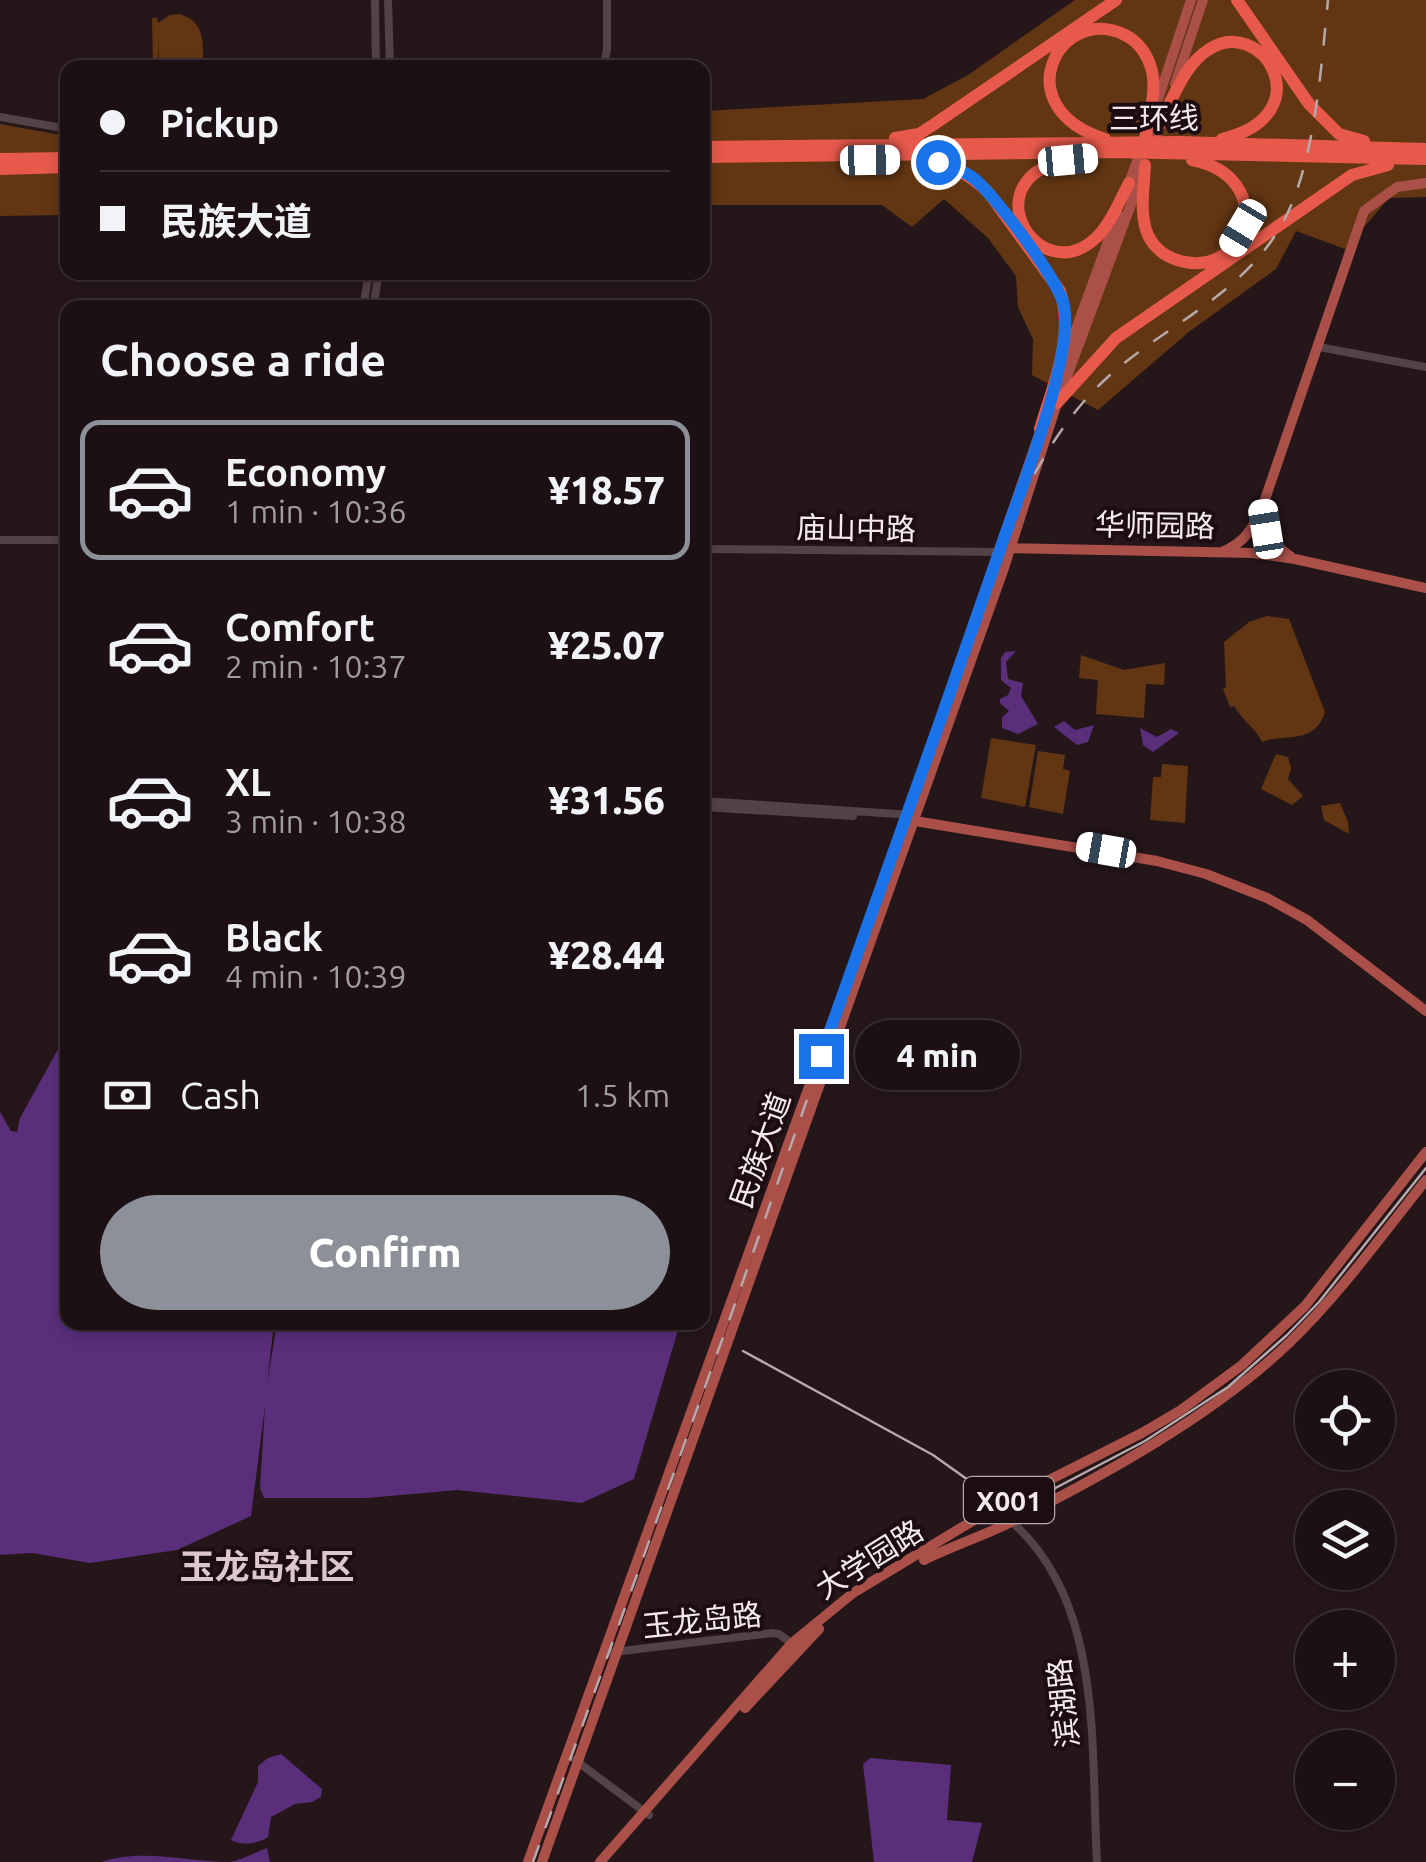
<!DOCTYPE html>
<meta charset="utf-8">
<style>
:root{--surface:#1c1014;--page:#291e22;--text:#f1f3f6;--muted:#a09da0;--line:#3a3034;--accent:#8c9099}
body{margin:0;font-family:Ubuntu,"Noto Sans SC",sans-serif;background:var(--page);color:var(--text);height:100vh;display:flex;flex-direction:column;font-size:38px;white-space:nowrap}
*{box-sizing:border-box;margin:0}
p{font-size:32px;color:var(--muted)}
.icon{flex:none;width:55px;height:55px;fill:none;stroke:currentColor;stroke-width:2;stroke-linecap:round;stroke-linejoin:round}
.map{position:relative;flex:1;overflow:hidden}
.sheet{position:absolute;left:60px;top:300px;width:650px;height:1030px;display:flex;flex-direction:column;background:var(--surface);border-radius:20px;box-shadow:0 5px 15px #0003,0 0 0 2px var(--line)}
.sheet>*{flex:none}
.banner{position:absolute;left:60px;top:60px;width:650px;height:220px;border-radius:20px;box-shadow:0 5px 15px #0003,0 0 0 2px var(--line);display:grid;align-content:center;height:220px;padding:0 40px;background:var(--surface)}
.buttons{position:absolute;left:1295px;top:1370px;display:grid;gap:20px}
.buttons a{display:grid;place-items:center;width:100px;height:100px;border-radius:50%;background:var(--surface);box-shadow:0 5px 15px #0003,0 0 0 2px var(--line);font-size:50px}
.end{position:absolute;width:45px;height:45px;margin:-22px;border:12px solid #1a73e8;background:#fff;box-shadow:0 0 0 5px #fff}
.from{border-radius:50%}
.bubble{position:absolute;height:70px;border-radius:35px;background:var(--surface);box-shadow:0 5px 15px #0003,0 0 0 2px var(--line);font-size:32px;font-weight:800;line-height:70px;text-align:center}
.car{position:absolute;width:30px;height:60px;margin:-30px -15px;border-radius:12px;box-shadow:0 0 8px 2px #0007;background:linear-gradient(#fff 24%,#345 0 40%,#fff 0 76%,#345 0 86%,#fff 0)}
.banner b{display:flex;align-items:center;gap:35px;height:95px;font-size:38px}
.banner b+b{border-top:2px solid var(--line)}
.banner i{width:25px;height:25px;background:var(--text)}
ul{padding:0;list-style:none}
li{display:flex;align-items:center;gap:30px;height:140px;margin:0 20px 15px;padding:0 20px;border:5px solid transparent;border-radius:20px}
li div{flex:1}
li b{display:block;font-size:38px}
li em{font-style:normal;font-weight:800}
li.active{border-color:var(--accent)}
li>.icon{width:90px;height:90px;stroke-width:1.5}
h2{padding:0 40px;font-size:45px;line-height:120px}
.pay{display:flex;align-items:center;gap:25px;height:110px;padding:0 40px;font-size:38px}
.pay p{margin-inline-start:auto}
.cta{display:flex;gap:20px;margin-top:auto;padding:20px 40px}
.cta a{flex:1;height:115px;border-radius:60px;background:var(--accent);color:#fff;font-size:40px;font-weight:800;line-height:115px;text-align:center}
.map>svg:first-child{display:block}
.green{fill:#623613}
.water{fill:#5a2e7b}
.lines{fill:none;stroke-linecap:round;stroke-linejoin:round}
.minor{stroke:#534246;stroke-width:8}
.major{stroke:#ab5049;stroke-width:10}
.highway{stroke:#e6594b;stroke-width:12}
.tram{stroke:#b5a9ab;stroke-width:2.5}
.rail{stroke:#b5a9ab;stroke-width:2.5;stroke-dasharray:18 18;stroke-linecap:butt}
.route{stroke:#1a73e8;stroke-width:12}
.labels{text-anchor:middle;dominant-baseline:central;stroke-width:8;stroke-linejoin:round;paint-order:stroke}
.shield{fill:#1b0d11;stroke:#b4a8aa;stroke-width:2.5}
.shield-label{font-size:28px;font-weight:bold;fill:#f5eaec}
.street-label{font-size:30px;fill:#f5eaec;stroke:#1b0d11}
.quarter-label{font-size:35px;font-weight:bold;fill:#dcc7cc;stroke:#1b0d11}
</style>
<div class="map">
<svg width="1426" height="1862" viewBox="0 0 1426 1862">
<rect width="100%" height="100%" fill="#25161a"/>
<!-- green -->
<path class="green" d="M1075,0h351v197l-37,1 -44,51 -49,-18 -20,38 -86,62 -92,79 -66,-35 1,-36 -15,-32 -2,-31 -28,-38 -44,-39 -32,28 -30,-22h-179v-94l220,-12 45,-24z
M179,14c27,7 24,30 24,53h-44l-1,-28v28h-5l-1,-49h5l1,5 12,-8z
M0,124l67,12v79l-67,1z
M1267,616l22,3 36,93c-10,34 -43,21 -63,30 -5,-12 -20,-22 -28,-36l-4,1 -7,-18 3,-2 -2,-45 25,-20z
M1081,655l43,15 41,-7 -1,22 -18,-1 -2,34 -48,-4 2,-34 -19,-2z
M991,738l45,7 -11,62 -44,-9z
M1038,751l27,4 -2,14 7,2 -7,43 -34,-7z
M1276,754l12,3 3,11 -3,11 15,17 -11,9 -31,-16z
M1162,764l26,2 -3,57 -35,-3 3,-43h8z
M1340,803l8,19 1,12 -25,-14 -3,-14z"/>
<!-- water -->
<path class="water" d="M1016,651l-10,11 2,17 15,4 -2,13 17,28 -20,10 -16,-6v-11l7,-6 -9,-8v-4l8,-4 3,-7 -10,-8v-22l4,-6z
M1064,721l11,9 19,-5 -6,17 -11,3 -23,-18z
M1140,728l17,9 14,-8 8,4 -26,19 -10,-7z
M67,1033l1,289 206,1 -7,61 10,-61h390l11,7 -44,149 -52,24 -125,-13 -90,8h-103l-4,-10 5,-82 -14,110 -74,34 -87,13 -58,-10 -32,2v-443l11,19 6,1 3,-14z
M281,1754l41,35 -1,8 -9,5 -17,2 -24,13 -3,20c-11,7 -25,9 -37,3l27,-58v-16l10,-8z
M870,1758l81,7 -4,55 35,3 -10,39h-98l-11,-98z
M267,1848l3,14h-168c41,-14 85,0 128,0 12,-2 26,-10 37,-14z"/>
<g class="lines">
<!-- minor -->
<path class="minor" d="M375,0l1,68
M388,0l2,68
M603,68l4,-18v-50
M0,117l68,12
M363,308l6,-36
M373,308l6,-36
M1319,347l107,20
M0,540h68
M702,549l301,3
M702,801l210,14
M702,807l151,9
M994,1508c112,77 96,235 103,354
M605,1653l167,-20 7,1 16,12
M575,1760l74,55"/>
<!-- major -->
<path class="major" d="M1175,84l28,-84
M1155,108l36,-108
M1153,145l13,-35
M1127,188l15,-40
M1064,362l54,-148
M1263,508c3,21 8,36 27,48
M1006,548l247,5 42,6 131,29
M1222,552c24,-10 31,-24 41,-47l101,-294 33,-24 29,-4
M915,821l242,40 49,13 61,24 40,22 119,91
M924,1560c30,-15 62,-25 91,-40 91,-46 200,-106 274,-177 51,-49 93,-108 137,-163
M745,1708l74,-79
M528,1862l378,-1043 136,-393
M542,1862l462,-1294 53,-165 85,-228
M600,1862l192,-219 61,-50 141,-85 148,-75 39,-23 61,-45 63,-59 121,-154"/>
<!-- highway -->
<path class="highway" d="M1237,0l72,104 30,30 25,7
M1164,114c12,-22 22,-50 44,-64 54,-37 116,65 14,89
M895,138l24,-4 14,-9 183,-125
M1105,139c-101,-32 -45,-136 20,-104 14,7 23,21 27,36 5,22 -4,47 -7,69
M702,147l477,-5 247,7
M702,157l414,-5 310,7
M0,159l68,-1
M1077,159c-111,11 -41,136 20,78 14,-14 23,-37 32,-54
M922,161c27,3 46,12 66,31l72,99c15,47 -7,93 -20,138
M1145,165c-1,22 -6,50 3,70 7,15 21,24 37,27 63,13 93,-85 7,-102
M0,169l68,-2
M1057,403l59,-65 236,-163 36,-10"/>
<!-- tram -->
<path class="tram" d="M743,1351l190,104 66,47 24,3 122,-64 83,-54 59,-52 32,-33 107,-134"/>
<!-- rail -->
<path class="rail" d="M533,1862l197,-544 279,-791c25,-57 55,-111 101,-152 58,-51 133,-81 172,-151 33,-59 39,-156 46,-224"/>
</g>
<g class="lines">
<!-- route -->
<path class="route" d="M821,1056c61,-170 121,-339 180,-509 19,-56 73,-188 63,-241 -4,-24 -71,-114 -92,-129 -10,-7 -22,-11 -34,-15"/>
</g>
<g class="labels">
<!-- shield labels -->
<rect class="shield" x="964" y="1477" width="90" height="46" rx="8"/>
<g class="shield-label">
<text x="1009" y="1500">X001</text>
</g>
<!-- street labels -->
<g class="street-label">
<text x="1154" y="118">三环线</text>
<text transform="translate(1155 525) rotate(1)">华师园路</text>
<text transform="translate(856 528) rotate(1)">庙山中路</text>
<text transform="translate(760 1150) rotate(-70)">民族大道</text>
<text transform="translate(869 1559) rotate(-32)">大学园路</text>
<text transform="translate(702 1620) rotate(-6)">玉龙岛路</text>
<text transform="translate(1063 1703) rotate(-96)">滨湖路</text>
</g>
<!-- quarter labels -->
<g class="quarter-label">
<text x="267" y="1566">玉龙岛社区</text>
</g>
</g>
</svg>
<div class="buttons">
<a><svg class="icon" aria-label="locate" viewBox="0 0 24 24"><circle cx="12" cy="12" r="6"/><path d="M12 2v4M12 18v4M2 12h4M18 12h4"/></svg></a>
<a><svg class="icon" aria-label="layers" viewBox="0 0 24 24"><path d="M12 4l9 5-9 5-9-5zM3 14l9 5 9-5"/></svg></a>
<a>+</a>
<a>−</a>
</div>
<i class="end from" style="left:938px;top:162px"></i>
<i class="end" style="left:821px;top:1056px"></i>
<div class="bubble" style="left:855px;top:1020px;width:165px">4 min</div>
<i class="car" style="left:870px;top:160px;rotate:89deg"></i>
<i class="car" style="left:1068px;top:160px;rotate:85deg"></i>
<i class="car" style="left:1243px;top:228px;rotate:211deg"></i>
<i class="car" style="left:1266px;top:529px;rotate:351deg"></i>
<i class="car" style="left:1106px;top:850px;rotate:280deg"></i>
<div class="banner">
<b><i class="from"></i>Pickup</b>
<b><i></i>民族大道</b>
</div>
<section class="sheet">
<h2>Choose a ride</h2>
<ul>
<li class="active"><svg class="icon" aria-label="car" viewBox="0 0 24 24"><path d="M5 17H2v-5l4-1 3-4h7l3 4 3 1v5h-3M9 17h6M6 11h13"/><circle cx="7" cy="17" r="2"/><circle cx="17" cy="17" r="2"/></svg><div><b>Economy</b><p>1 min · 10:36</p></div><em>¥18.57</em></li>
<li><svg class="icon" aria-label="car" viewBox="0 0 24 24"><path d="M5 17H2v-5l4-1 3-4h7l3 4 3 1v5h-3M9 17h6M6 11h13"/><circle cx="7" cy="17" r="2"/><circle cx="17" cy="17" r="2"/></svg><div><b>Comfort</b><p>2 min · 10:37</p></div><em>¥25.07</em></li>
<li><svg class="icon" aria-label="car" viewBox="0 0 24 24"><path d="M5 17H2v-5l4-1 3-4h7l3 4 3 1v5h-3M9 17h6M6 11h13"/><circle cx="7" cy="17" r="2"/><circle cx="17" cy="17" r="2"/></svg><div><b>XL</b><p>3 min · 10:38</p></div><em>¥31.56</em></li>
<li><svg class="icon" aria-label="car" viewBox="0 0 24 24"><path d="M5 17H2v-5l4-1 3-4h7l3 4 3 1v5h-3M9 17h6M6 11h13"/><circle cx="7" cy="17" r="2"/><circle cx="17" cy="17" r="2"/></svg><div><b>Black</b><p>4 min · 10:39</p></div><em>¥28.44</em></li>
</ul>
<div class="pay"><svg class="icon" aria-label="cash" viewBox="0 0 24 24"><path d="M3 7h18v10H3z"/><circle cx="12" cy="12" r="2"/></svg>Cash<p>1.5 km</p></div>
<div class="cta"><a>Confirm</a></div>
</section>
</div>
